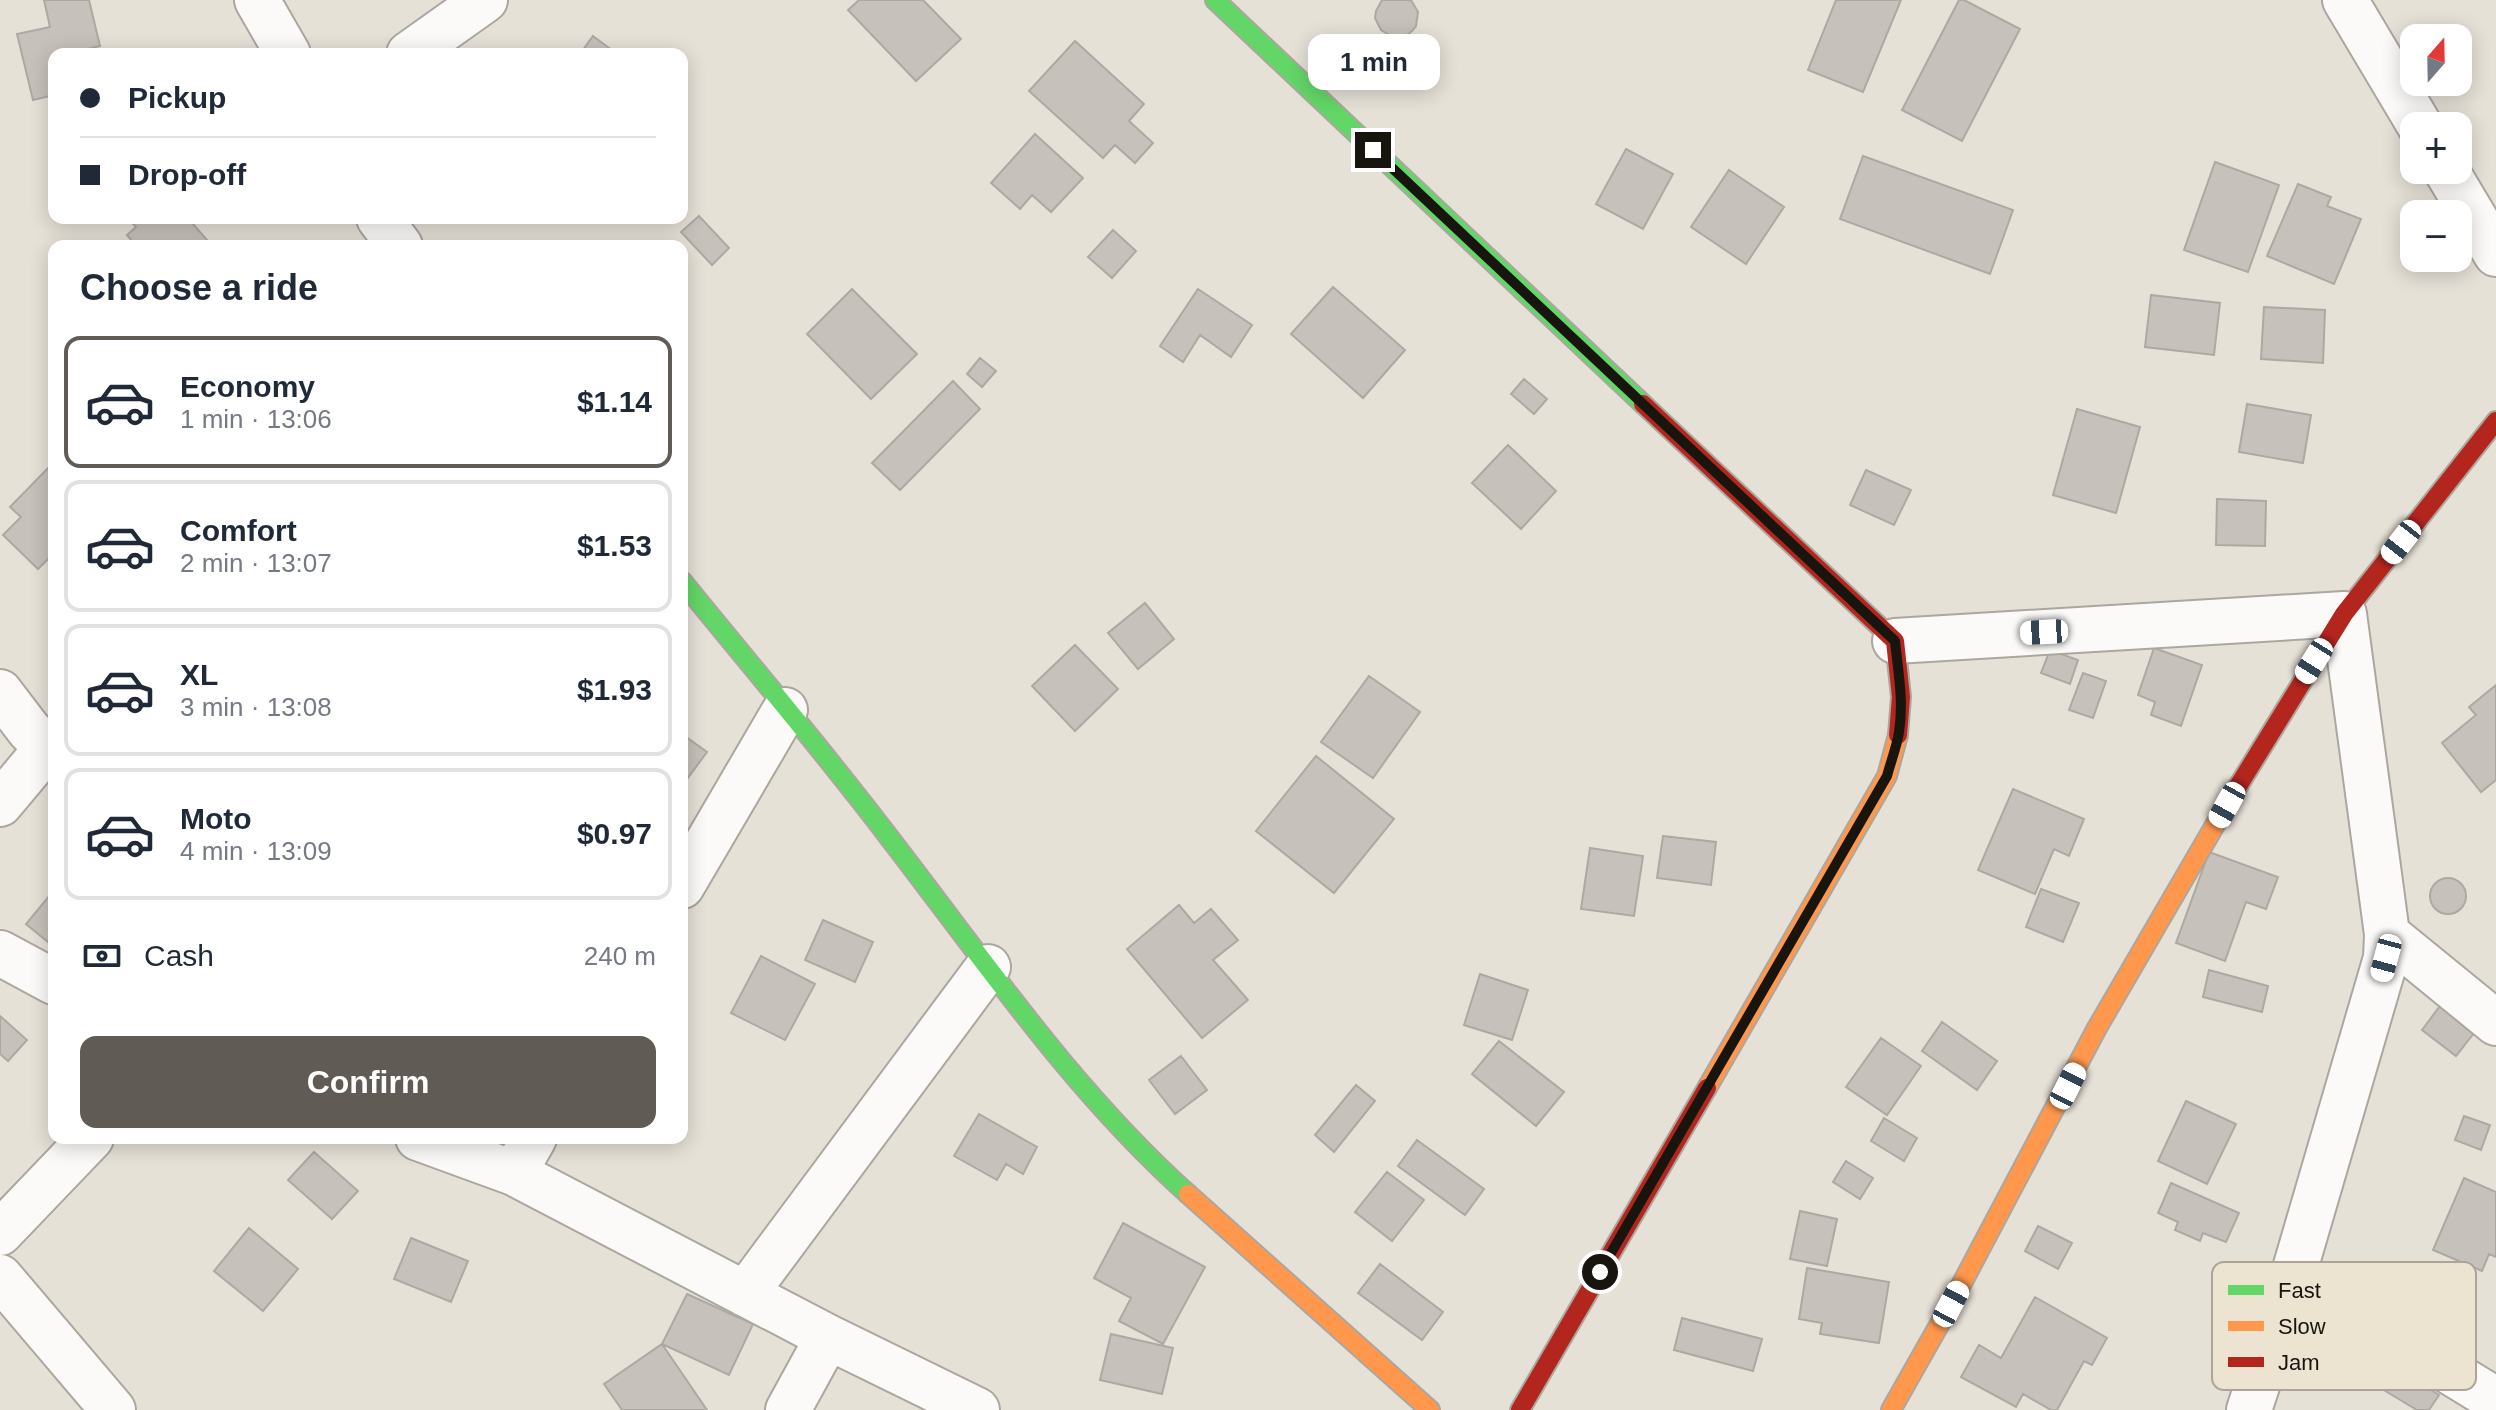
<!DOCTYPE html>
<meta charset="utf-8">
<style>
:root{--surface:#fff;--page:#f2f2f3;--text:#1f2937;--muted:#747a83;--line:#e0e1e3;--accent:#605c55}
body{margin:0;font-family:Arial,sans-serif;background:var(--page);color:var(--text);height:100vh;display:flex;flex-direction:column;font-size:30px;white-space:nowrap}
*{box-sizing:border-box;margin:0}
p{font-size:26px;color:var(--muted)}
.icon{flex:none;width:44px;height:44px;fill:none;stroke:currentColor;stroke-width:2;stroke-linecap:round;stroke-linejoin:round}
.map{position:relative;flex:1;overflow:hidden}
.side{position:absolute;left:48px;top:240px;width:640px;height:904px;display:flex;flex-direction:column;background:var(--surface);border-radius:16px;box-shadow:0 4px 20px #0003}
.side>*{flex:none}
.hud{position:absolute;left:48px;top:48px;width:640px;height:176px;border-radius:16px;box-shadow:0 4px 20px #0003;display:grid;align-content:center;height:176px;padding:0 32px;background:var(--surface)}
.needle{width:52px;rotate:20deg}
.controls{position:absolute;left:2400px;top:24px;display:grid;gap:16px}
.controls a{display:grid;place-items:center;width:72px;height:72px;border-radius:16px;background:var(--surface);box-shadow:0 4px 20px #0003;font-size:40px}
.end{position:absolute;width:36px;height:36px;margin:-18px;border:10px solid #18150f;background:#fff;box-shadow:0 0 0 4px #fff}
.from{border-radius:50%}
.bubble{position:absolute;height:56px;border-radius:16px;background:var(--surface);box-shadow:0 4px 20px #0003;font-size:26px;font-weight:700;line-height:56px;text-align:center}
.car{position:absolute;width:24px;height:48px;margin:-24px -12px;border-radius:10px;box-shadow:0 0 6px 2px #0007;background:linear-gradient(#fff 24%,#345 0 40%,#fff 0 76%,#345 0 86%,#fff 0)}
.hud b{display:flex;align-items:center;gap:28px;height:76px;font-size:30px}
.hud b+b{border-top:2px solid var(--line)}
.hud i{width:20px;height:20px;background:var(--text)}
ul{padding:0;list-style:none}
li{display:flex;align-items:center;gap:24px;height:132px;margin:0 16px 12px;padding:0 16px;border:4px solid var(--line);border-radius:16px}
li div{flex:1}
li b{display:block;font-size:30px}
li em{font-style:normal;font-weight:700}
li.on{border-color:var(--accent)}
li>.icon{width:72px;height:72px;stroke-width:1.5}
h2{padding:0 32px;font-size:36px;line-height:96px}
.pay{display:flex;align-items:center;gap:20px;height:88px;padding:0 32px;font-size:30px}
.pay p{margin-inline-start:auto}
.cta{display:flex;gap:16px;margin-top:auto;padding:16px 32px}
.cta a{flex:1;height:92px;border-radius:16px;background:var(--accent);color:#fff;font-size:32px;font-weight:700;line-height:92px;text-align:center}
.map>svg:first-child{display:block}
.building{fill:#c7c1bb;stroke:#aea8a3;stroke-width:2}
.lines{fill:none;stroke-linecap:round;stroke-linejoin:round}
.street-casing{stroke:#aba79f;stroke-width:48}
.fast-casing{stroke:#aba79f;stroke-width:22}
.slow-casing{stroke:#aba79f;stroke-width:22}
.jam-casing{stroke:#aba79f;stroke-width:22}
.street{stroke:#fbfaf9;stroke-width:44}
.fast{stroke:#63d668;stroke-width:18}
.slow{stroke:#ff974d;stroke-width:18}
.jam{stroke:#b3261e;stroke-width:18}
.route{stroke:#18150f;stroke-width:10}
.key{fill:#ece3d1;stroke:#aca597;stroke-width:2}
.key-label{font-size:22px;fill:#18150f}
</style>
<div class="map">
<svg width="2496" height="1410" viewBox="0 0 2496 1410">
<rect width="100%" height="100%" fill="#e6e1d7"/>
<!-- building -->
<path class="building" d="M44,0h45l11,46 -33,8h-13v41l-21,5 -16,-66 33,-7z
M859,0h64l38,39 -45,42 -68,-71z
M1382,0h29l7,12 -2,14 -4,5 -5,4 -14,2 -12,-7 -6,-12 1,-7z
M1836,0h65l-38,92 -55,-22z
M1959,0h5l56,29 -58,112 -60,-31z
M593,36l24,18h-37z
M1075,41l69,63 -15,17 24,22 -18,20 -20,-18 -12,13 -74,-67z
M1035,134l48,44 -32,34 -19,-17 -12,14 -29,-26z
M1626,149l47,25 -30,55 -47,-25z
M1863,156l150,54 -23,64 -150,-55z
M2215,162l64,23 -31,87 -64,-22z
M1729,170l55,37 -38,57 -55,-37z
M2298,184l33,13 -4,9 34,13 -27,65 -67,-28z
M699,216l30,32 -17,17 -31,-33z
M128,218h60l19,22 -8,6h-63l-9,-11 9,-8z
M1113,230l23,21 -24,27 -24,-21z
M1333,287l72,63 -42,48 -72,-64z
M852,289l65,65 -46,45 -64,-65z
M1198,289l54,36 -21,32 -31,-22 -17,27 -23,-16z
M2151,295l69,8 -6,52 -69,-8z
M2264,307l61,3 -2,53 -62,-4z
M980,358l16,13 -14,16 -15,-13z
M1524,379l23,20 -13,15 -23,-20z
M953,381l27,28 -80,81 -28,-27z
M2247,404l64,11 -8,48 -64,-11z
M2077,409l63,18 -24,86 -63,-18z
M1508,445l48,46 -35,38 -49,-46z
M54,462v91l-16,16 -35,-34 18,-18 -11,-10z
M1866,470l45,20 -17,35 -44,-20z
M2217,499l49,2 -1,45 -49,-1z
M1145,603l29,36 -36,30 -30,-36z
M1075,645l43,44 -43,42 -43,-45z
M2154,648l48,17 -21,61 -30,-11 4,-13 -17,-7z
M2050,650l28,10 -8,24 -29,-11z
M2083,673l23,8 -13,37 -24,-8z
M1369,676l51,36 -47,66 -52,-36z
M2496,685v95l-15,12 -39,-49 34,-28 -7,-8z
M682,734l25,18 -25,34z
M1316,756l78,63 -60,74 -78,-62z
M2013,789l71,30 -15,37 -15,-7 -19,45 -57,-24z
M1663,836l53,6 -5,43 -54,-7z
M1590,848l53,8 -9,60 -53,-7z
M2209,852l69,25 -12,32 -20,-7 -21,59 -49,-18z
M2430 896a18 18 0 1 1 36 0a18 18 0 1 1-36 0Z
M2041,889l38,14 -16,39 -37,-15z
M54,890v57l-28,-23z
M1179,905l15,18 17,-14 27,31 -25,20 35,40 -46,38 -75,-89z
M823,920l50,22 -18,40 -50,-22z
M761,956l54,28 -30,56 -54,-27z
M2209,970l59,16 -6,26 -59,-15z
M1480,974l48,16 -16,50 -48,-15z
M2440,1006l34,27 -18,23 -34,-26z
M0,1016l27,24 -19,21 -8,-7z
M1942,1022l55,39 -20,29 -55,-39z
M1881,1038l40,28 -34,49 -41,-28z
M1499,1041l65,51 -28,34 -64,-52z
M1181,1056l26,34 -32,24 -26,-34z
M1356,1085l19,16 -41,51 -19,-17z
M2186,1101l50,23 -29,60 -49,-23z
M979,1114l58,33 -14,27 -17,-10 -9,16 -43,-24z
M2464,1116l26,9 -9,25 -26,-10z
M1884,1118l33,20 -13,23 -33,-20z
M1417,1140l67,49 -19,26 -67,-49z
M314,1152l44,39 -26,28 -44,-39z
M1846,1161l27,17 -13,21 -27,-17z
M1387,1172l37,28 -32,41 -37,-29z
M2464,1178l32,14v65l-7,-3 -7,17 -49,-21z
M2171,1183l68,30 -13,29 -23,-9 -3,8 -25,-11 3,-8 -20,-9z
M1800,1211l37,8 -10,47 -37,-7z
M1123,1223l82,44 -42,77 -44,-23 12,-23 -37,-20z
M2038,1226l34,17 -14,26 -33,-18z
M249,1228l49,41 -35,42 -49,-40z
M411,1238l57,23 -17,41 -57,-23z
M1380,1264l63,48 -21,28 -64,-47z
M1807,1268l82,14 -10,61 -59,-9 2,-11 -23,-4z
M687,1294l66,30 -24,51 -67,-31z
M2035,1297l72,41 -15,27 -8,-4 -27,49h-6l-28,-16 -7,13 -55,-30 18,-32 22,13z
M1682,1318l80,21 -9,32 -79,-21z
M1111,1334l62,14 -11,46 -62,-14z
M662,1344l45,66h-85l-18,-26z
M2395,1368l44,27 -10,15h-12l-35,-21z"/>
<g class="lines">
<!-- street casing -->
<g class="street-casing">
<path id="street" d="M257,0l31,54
M2345,0l75,126
M409,54l76,-54
M2446,170l50,84
M379,218l21,28
M1895,641l449,-27 43,320 -1,24 -93,318 -44,134
M0,692l29,38 25,25
M0,804l47,-56
M682,886l103,-176
M2387,934l109,89
M0,953l54,29
M418,1138l96,35 314,164 149,73
M514,1173l20,-35
M0,1233l91,-95
M2293,1276l203,124
M0,1277l113,133
M745,1294l243,-327
M788,1410l40,-73"/>
</g>
<!-- fast casing -->
<g class="fast-casing">
<path id="fast" d="M1215,0l428,404
M682,581c69,85 140,168 206,255 95,123 184,254 300,358"/>
</g>
<!-- slow casing -->
<g class="slow-casing">
<path id="slow" d="M1707,1088l180,-312 11,-41
M1188,1194l242,216
M1891,1410l60,-106 146,-276 132,-227"/>
</g>
<!-- jam casing -->
<g class="jam-casing">
<path id="jam" d="M1643,404l252,237 6,56 -3,38
M2229,801l115,-187 152,-193
M1520,1410l187,-322"/>
</g>
<!-- street -->
<use href="#street" class="street"/>
<!-- fast -->
<use href="#fast" class="fast"/>
<!-- slow -->
<use href="#slow" class="slow"/>
<!-- jam -->
<use href="#jam" class="jam"/>
</g>
<g class="lines">
<!-- route -->
<path class="route" d="M1373,150l522,491c3,30 9,60 4,91 -2,14 -8,29 -12,44l-287,496"/>
</g>
<!-- legend -->
<rect x="2212" y="1262" width="264" height="128" rx="12" class="key"/>
<rect x="2228" y="1285" width="36" height="10" fill="#63d668"/>
<rect x="2228" y="1321" width="36" height="10" fill="#ff974d"/>
<rect x="2228" y="1357" width="36" height="10" fill="#b3261e"/>
<g class="key-label">
<text x="2278" y="1298">Fast</text>
<text x="2278" y="1334">Slow</text>
<text x="2278" y="1370">Jam</text>
</g>
</svg>
<div class="controls">
<a><svg class="needle" viewBox="-14 -14 28 28"><path d="M0-13l5 13h-10z" fill="#e53935"/><path d="M0 13l5-13h-10z" fill="#747a83"/></svg></a>
<a>+</a>
<a>−</a>
</div>
<i class="end from" style="left:1600px;top:1272px"></i>
<i class="end" style="left:1373px;top:150px"></i>
<div class="bubble" style="left:1308px;top:34px;width:132px">1 min</div>
<i class="car" style="left:2401px;top:542px;rotate:218deg"></i>
<i class="car" style="left:2044px;top:632px;rotate:267deg"></i>
<i class="car" style="left:2314px;top:661px;rotate:212deg"></i>
<i class="car" style="left:2227px;top:805px;rotate:209deg"></i>
<i class="car" style="left:2386px;top:958px;rotate:195deg"></i>
<i class="car" style="left:2068px;top:1086px;rotate:27deg"></i>
<i class="car" style="left:1951px;top:1304px;rotate:28deg"></i>
<div class="hud">
<b><i class="from"></i>Pickup</b>
<b><i></i>Drop-off</b>
</div>
<section class="side">
<h2>Choose a ride</h2>
<ul>
<li class="on"><svg class="icon" aria-label="car" viewBox="0 0 24 24"><path d="M5 17H2v-5l4-1 3-4h7l3 4 3 1v5h-3M9 17h6M6 11h13"/><circle cx="7" cy="17" r="2"/><circle cx="17" cy="17" r="2"/></svg><div><b>Economy</b><p>1 min · 13:06</p></div><em>$1.14</em></li>
<li><svg class="icon" aria-label="car" viewBox="0 0 24 24"><path d="M5 17H2v-5l4-1 3-4h7l3 4 3 1v5h-3M9 17h6M6 11h13"/><circle cx="7" cy="17" r="2"/><circle cx="17" cy="17" r="2"/></svg><div><b>Comfort</b><p>2 min · 13:07</p></div><em>$1.53</em></li>
<li><svg class="icon" aria-label="car" viewBox="0 0 24 24"><path d="M5 17H2v-5l4-1 3-4h7l3 4 3 1v5h-3M9 17h6M6 11h13"/><circle cx="7" cy="17" r="2"/><circle cx="17" cy="17" r="2"/></svg><div><b>XL</b><p>3 min · 13:08</p></div><em>$1.93</em></li>
<li><svg class="icon" aria-label="car" viewBox="0 0 24 24"><path d="M5 17H2v-5l4-1 3-4h7l3 4 3 1v5h-3M9 17h6M6 11h13"/><circle cx="7" cy="17" r="2"/><circle cx="17" cy="17" r="2"/></svg><div><b>Moto</b><p>4 min · 13:09</p></div><em>$0.97</em></li>
</ul>
<div class="pay"><svg class="icon" aria-label="cash" viewBox="0 0 24 24"><path d="M3 7h18v10H3z"/><circle cx="12" cy="12" r="2"/></svg>Cash<p>240 m</p></div>
<div class="cta"><a>Confirm</a></div>
</section>
</div>
